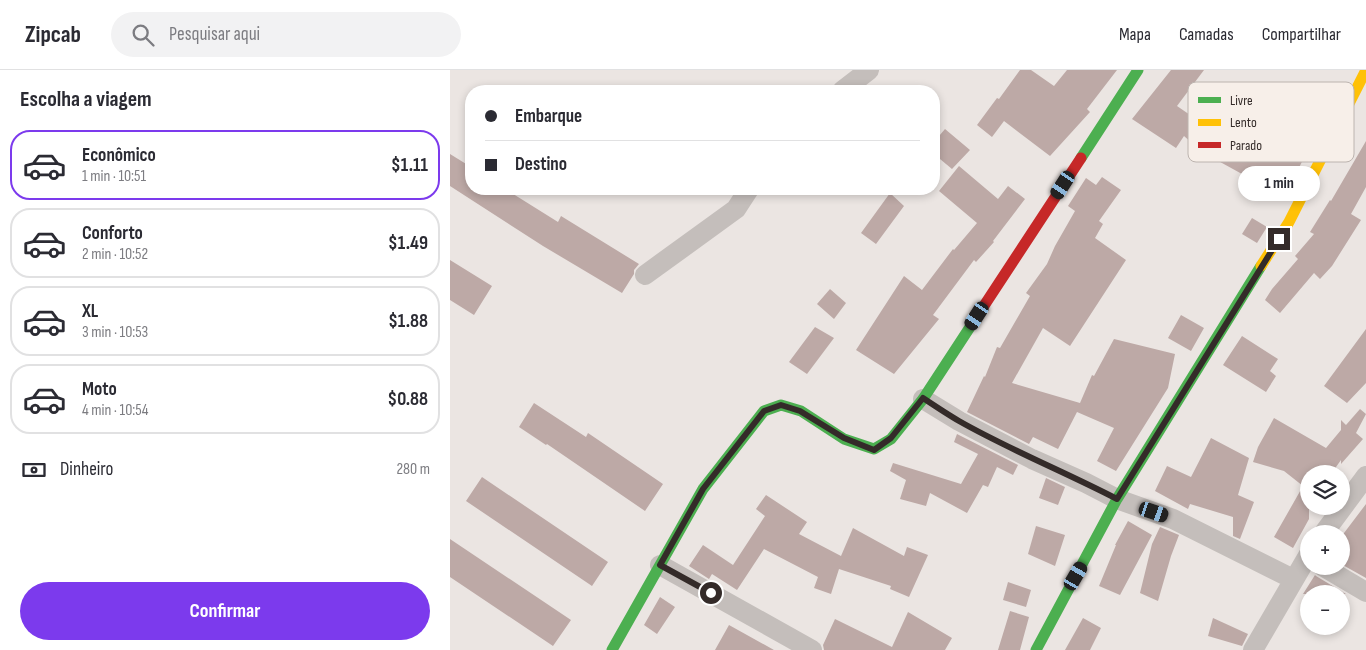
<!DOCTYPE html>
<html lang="pt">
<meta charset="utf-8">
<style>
:root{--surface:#fff;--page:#f2f2f3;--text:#2b2b33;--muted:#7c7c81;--line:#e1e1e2;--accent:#7c3aed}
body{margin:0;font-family:"Sofia Sans Condensed",sans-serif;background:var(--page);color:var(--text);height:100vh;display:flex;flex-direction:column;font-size:19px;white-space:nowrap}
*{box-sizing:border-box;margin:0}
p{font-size:16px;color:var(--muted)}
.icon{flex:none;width:28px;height:28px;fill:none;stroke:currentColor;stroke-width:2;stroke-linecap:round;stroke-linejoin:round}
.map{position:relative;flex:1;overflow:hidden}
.panel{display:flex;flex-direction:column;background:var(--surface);width:450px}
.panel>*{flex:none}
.banner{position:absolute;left:15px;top:15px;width:475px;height:110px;border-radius:20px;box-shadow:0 2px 8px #0003;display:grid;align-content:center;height:110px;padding:0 20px;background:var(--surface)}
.controls{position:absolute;left:850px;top:395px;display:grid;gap:10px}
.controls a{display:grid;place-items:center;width:50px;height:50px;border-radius:50%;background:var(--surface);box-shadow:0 2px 8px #0003;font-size:25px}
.end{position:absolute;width:22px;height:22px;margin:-11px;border:6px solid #342b29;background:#fff;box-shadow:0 0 0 2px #fff}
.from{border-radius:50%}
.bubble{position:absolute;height:35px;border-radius:18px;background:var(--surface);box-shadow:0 2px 8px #0003;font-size:16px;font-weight:700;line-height:35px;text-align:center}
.car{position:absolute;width:15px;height:30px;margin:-15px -8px;border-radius:6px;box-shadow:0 0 4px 1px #0007;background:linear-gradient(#222 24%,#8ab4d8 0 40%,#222 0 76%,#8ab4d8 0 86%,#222 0)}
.banner b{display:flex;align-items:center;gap:18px;height:48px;font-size:19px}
.banner b+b{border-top:1px solid var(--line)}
.banner i{width:12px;height:12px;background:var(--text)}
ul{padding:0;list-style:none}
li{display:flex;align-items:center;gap:15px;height:70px;margin:0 10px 8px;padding:0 10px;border:2px solid var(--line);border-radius:20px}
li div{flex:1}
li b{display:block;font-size:19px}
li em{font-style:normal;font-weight:700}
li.active{border-color:var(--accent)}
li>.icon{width:45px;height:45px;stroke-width:1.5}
h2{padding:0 20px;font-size:22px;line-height:60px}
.pay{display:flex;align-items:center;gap:12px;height:55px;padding:0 20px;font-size:19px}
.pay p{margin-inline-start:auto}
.action{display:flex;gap:10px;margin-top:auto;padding:10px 20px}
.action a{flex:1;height:58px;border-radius:30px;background:var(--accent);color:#fff;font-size:20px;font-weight:700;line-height:58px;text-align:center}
header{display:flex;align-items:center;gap:30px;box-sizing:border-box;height:70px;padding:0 25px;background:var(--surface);border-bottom:1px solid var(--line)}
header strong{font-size:24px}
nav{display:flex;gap:28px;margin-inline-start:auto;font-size:18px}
.search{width:350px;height:45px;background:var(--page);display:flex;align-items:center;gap:12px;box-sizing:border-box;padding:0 18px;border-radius:28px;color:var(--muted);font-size:19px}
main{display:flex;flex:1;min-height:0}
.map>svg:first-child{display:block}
.building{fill:#bda9a6}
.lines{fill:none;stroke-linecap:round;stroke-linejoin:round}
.street{stroke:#c4bebb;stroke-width:20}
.fast{stroke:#4caf50;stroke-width:11}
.slow{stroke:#ffc107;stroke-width:11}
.jam{stroke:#c62828;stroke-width:11}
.route{stroke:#342b29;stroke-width:6}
.key{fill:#f7efe9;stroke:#bcb4af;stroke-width:1}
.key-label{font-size:14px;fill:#342b29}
</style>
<header>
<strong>Zipcab</strong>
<div class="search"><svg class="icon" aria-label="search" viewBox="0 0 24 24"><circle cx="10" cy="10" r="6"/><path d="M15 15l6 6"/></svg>Pesquisar aqui</div>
<nav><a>Mapa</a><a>Camadas</a><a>Compartilhar</a></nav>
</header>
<main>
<section class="panel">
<h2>Escolha a viagem</h2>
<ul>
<li class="active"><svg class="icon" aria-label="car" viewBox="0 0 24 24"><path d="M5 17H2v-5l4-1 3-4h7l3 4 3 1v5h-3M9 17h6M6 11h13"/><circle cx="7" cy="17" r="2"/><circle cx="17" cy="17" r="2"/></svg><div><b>Econômico</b><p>1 min · 10:51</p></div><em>$1.11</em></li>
<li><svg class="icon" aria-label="car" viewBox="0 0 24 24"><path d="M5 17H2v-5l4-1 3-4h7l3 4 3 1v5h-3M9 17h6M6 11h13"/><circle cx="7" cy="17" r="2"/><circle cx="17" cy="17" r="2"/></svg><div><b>Conforto</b><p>2 min · 10:52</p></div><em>$1.49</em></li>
<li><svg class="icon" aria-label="car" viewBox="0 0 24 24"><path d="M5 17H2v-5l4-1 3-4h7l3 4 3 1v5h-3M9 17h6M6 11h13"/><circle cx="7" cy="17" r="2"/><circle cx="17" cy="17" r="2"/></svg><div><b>XL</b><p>3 min · 10:53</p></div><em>$1.88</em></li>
<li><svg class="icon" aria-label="car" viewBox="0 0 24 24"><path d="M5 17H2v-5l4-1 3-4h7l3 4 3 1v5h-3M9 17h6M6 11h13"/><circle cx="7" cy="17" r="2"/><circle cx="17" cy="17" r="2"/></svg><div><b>Moto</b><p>4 min · 10:54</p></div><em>$0.88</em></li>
</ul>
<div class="pay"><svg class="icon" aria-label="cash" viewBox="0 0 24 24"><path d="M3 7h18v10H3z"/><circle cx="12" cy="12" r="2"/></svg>Dinheiro<p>280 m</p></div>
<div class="action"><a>Confirmar</a></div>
</section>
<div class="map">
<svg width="916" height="580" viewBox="0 0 916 580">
<rect width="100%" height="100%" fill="#ebe5e2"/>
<!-- building -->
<path class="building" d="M570,0h11l23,16 13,-16h50l-30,39 3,3 -40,44 -46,-35 -12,16 -15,-12 20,-27 2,1z
M721,0h33l-27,36 32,22 24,-39 27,15 -16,34 34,21 21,-37 3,2 19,-37 15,8 -52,102 -82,-45 -18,-16 -8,12 -44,-29z
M495,59l25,21 -18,19 -18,-15v-12z
M916,71v46l-15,27 10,6 -29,46 -12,13 -6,-6 -34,40 -15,-13 7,-11 26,-30 -3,-3 19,-22 -4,-2 20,-32 1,1z
M0,84l21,13v22h34l53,33 3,-6 78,48 -5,6v4l-12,19 -79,-47 -93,-60z
M509,96l39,33 10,-13 17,13 -32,42 1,1 -18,20 -2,-2 -41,55 6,4 -45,55 -38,-24 48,-74 18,14 31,-41 1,1 23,-27 -38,-32z
M652,107l19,13 -22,31 4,3 -8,14 31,22 -56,86 -27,-18 -31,55 68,20 12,-28 2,1 20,-37 61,15 -7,34 -52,83 -19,-10 17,-33 -37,-16 -19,37 -25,-12 -4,7 -62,-32 17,-36 1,1 12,-30 3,1 30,-52 -4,-3 21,-29 8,-18 20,-35 -7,-5 18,-28 10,7z
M440,123l14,13 -28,38 -15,-11z
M802,148l15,9 -10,16 -15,-9z
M0,190l42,26 -18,29 -24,-15z
M380,219l16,14 -12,16 -17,-15z
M731,245l23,13 -13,23 -23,-13z
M365,257l19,11 -27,36 -18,-12z
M916,259v54l-19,20 -23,-17z
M792,266l36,23 -8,12 6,5 -10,16 -43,-27z
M84,333l52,34 2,-4 75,51 -18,27 -98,-67 -1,1 -27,-18z
M910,339l6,5 -10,19 7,6 -22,25v-4l-10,14h-22v45l-16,29 -19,-11 29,-51 -19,-15 -31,-9 5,-15 16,-29 52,30 15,-18v-10l5,5z
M507,364l61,31 -5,10 -16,-8 -9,20 -5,-2 -16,28 -37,-20 -4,13 -26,-7 6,-19 -16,-9 3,-8 68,21 17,-30 -24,-12z
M761,368l38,20 -11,37 16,7 -14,37 -7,-3v-19l-43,-13 -2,5 -33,-18 12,-25 24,11z
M32,407l126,85 -16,24 -126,-85z
M596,408l19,9 -7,18 -19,-7z
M316,425l41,27 -8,12 42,22 12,-28 51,28 3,-9 21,8 -19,42 -19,-8 1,-3 -52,-17 -8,25 -17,-6 4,-11 -54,-28 -27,41 -25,-16 -3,5 -20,-13 14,-21 30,20 32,-49 -9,-7z
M916,434v74l-25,-14v-27z
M678,451l24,14 -32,60 -21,-9 17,-41h-1z
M586,456l29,9 -10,31 -27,-12z
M710,457l19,8 -8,21 -13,45 -18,-8 12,-49z
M0,469l121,81 -18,26 -103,-69z
M865,505l1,1 30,18h-43z
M558,512l23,8 -5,17 -23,-7z
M210,527l15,10 -18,27 -13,-9z
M560,541l19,6 -9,33h-22z
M458,542l44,26 -7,12h-121l-1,-5 12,-26 57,28z
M633,548l18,10 -11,22h-25z
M763,548l35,16 -6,12 -34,-10z
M279,555l45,25h-59z"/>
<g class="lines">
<!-- street -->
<path class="street" d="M392,21l27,-21
M195,205l91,-66 13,-20
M473,329l36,22 73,38 54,24 31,16 56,20 120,60
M873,464l43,-58
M210,495l152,85
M872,496l44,26
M803,580l56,-96"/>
<!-- fast -->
<path class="fast" d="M631,88l57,-88
M162,580l91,-161 61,-78 17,-6 20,6 43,28 30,10 17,-10 32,-40 51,-78
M586,580l81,-151 144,-233"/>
<!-- slow -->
<path class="slow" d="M811,196l28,-44 77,-152"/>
<!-- jam -->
<path class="jam" d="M524,251l107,-163"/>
</g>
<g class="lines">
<!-- route -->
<path class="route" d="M261,523l-51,-28 43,-76 61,-78 17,-6 19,6 44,27 30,12 17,-12 32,-40c12,8 24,16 36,23 51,29 106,51 158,78l162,-260"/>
</g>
<!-- legend -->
<rect x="738" y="12" width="166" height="80" rx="8" class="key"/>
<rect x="748" y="27" width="23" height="6" fill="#4caf50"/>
<rect x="748" y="49" width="23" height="7" fill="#ffc107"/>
<rect x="748" y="72" width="23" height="6" fill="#c62828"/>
<g class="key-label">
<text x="780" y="35">Livre</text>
<text x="780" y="57">Lento</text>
<text x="780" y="80">Parado</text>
</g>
</svg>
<div class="controls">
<a><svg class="icon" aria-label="layers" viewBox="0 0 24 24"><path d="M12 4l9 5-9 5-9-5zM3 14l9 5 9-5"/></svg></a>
<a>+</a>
<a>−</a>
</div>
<i class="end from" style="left:261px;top:523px"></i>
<i class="end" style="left:829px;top:169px"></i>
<div class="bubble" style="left:788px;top:96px;width:82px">1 min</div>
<i class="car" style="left:613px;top:115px;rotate:213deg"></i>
<i class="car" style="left:527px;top:246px;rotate:213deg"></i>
<i class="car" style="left:704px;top:442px;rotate:109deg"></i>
<i class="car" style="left:626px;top:506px;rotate:30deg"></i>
<div class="banner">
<b><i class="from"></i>Embarque</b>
<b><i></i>Destino</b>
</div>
</div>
</main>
